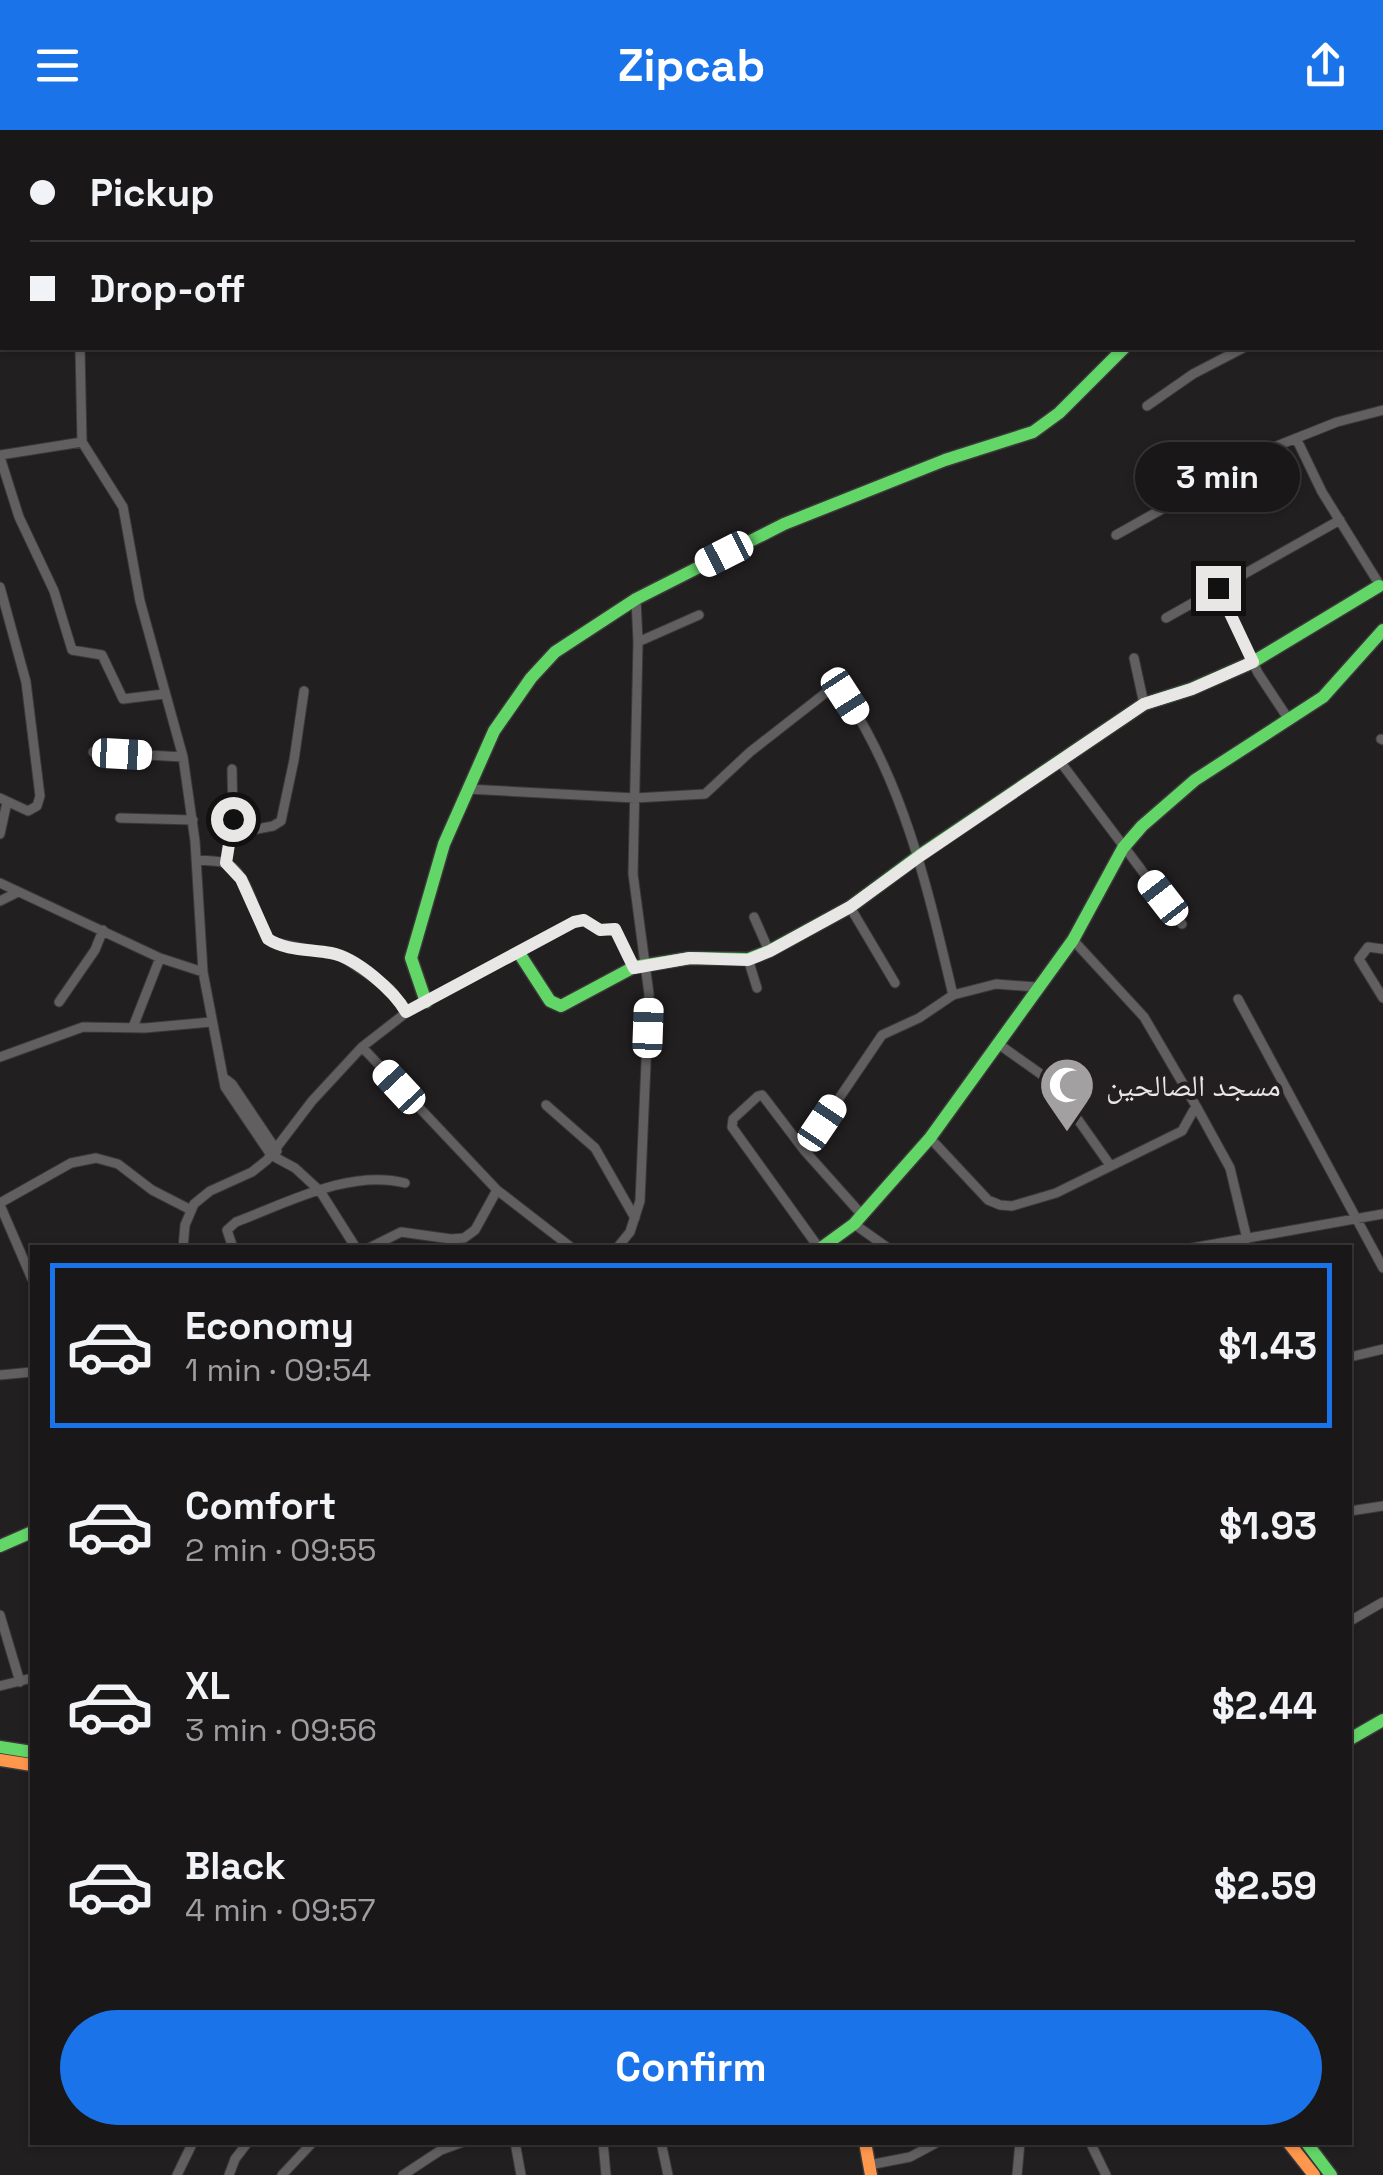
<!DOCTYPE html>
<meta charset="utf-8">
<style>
:root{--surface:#1a1718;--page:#272425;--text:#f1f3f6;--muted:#9f9fa2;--line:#383637;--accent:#1a73e8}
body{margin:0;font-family:"Space Grotesk","Noto Naskh Arabic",sans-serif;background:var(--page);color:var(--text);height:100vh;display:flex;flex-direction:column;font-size:38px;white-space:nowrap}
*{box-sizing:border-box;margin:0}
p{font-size:32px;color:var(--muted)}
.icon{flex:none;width:55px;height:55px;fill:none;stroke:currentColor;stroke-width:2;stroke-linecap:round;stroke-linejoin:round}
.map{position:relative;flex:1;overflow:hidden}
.side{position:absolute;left:30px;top:1115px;width:1322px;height:900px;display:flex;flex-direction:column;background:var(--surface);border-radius:0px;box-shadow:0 2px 8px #0004,0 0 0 2px var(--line)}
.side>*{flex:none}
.guide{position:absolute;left:0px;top:0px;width:1385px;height:220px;box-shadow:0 2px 8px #0004,0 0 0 2px var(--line);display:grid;align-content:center;height:220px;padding:0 30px;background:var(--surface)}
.end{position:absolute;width:45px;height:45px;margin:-22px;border:12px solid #e9e6e6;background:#111;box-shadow:0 0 0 5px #111}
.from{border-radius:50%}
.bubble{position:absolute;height:70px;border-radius:35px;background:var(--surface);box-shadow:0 2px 8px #0004,0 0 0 2px var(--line);font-size:32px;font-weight:700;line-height:70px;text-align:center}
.car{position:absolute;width:30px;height:60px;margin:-30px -15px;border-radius:12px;box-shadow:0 0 8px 2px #0007;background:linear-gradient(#fff 24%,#345 0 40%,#fff 0 76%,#345 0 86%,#fff 0)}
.guide b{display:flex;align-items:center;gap:35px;height:95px;font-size:38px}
.guide b+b{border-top:2px solid var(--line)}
.guide i{width:25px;height:25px;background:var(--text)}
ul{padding:18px 0 0;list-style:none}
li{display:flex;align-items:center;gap:30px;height:165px;margin:0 20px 15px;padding:0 10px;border:5px solid transparent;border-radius:0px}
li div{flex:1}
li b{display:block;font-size:38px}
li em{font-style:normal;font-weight:700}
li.active{border-color:var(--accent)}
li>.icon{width:90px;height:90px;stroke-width:1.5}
.action{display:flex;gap:20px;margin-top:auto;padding:20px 30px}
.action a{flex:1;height:115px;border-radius:60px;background:var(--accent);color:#fff;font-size:40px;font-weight:700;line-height:115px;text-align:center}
header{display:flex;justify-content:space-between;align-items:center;height:130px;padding:0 30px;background:var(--accent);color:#fff;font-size:45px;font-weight:700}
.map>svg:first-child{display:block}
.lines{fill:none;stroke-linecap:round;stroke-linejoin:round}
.street-casing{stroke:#3b393a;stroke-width:11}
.fast-casing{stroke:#3b393a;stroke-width:15}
.slow-casing{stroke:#3b393a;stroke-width:15}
.street{stroke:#615f5f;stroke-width:9}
.fast{stroke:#63d668;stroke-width:12}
.slow{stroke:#ff974d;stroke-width:12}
.route{stroke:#e9e6e6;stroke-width:12}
.labels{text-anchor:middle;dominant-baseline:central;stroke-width:8;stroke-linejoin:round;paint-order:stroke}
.poi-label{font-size:30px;fill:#e9e6e6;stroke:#231e1f;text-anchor:start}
</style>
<header><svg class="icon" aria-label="menu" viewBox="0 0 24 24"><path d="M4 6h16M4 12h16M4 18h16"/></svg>Zipcab<svg class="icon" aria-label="share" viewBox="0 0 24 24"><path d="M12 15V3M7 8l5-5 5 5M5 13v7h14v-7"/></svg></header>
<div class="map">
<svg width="1383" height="2045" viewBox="0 0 1383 2045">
<rect width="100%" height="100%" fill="#221f20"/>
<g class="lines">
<!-- street casing -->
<g class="street-casing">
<path id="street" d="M3,0v2
M861,2v-2
M1238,2v-2
M1280,2h9
M1355,2l2,-2
M1382,94h1
M1382,184h1
M80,218l2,94 41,65 17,94 43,156 12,84 8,131 22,115 46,68 24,13 25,23 36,57
M1147,276l46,-32 50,-26
M1296,308l26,54 59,95
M0,325l82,-13
M0,327l19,60 35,74 18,59 30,5 21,44 41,-5
M1116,405l153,-86 68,-27 46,-12
M0,457l26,95 14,114 -3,10 -9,5 -28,-13
M1218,458l40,85 31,47
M1166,488l174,-98
M638,512l61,-27
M1134,528l10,46
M1381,609l2,1
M93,622l90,5
M1059,630l123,164
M468,659l167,9 70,-4 45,-42 78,-61 17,4c60,91 83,195 108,300
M120,688l73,2
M0,704l7,-32
M231,704l42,-8 8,-5 13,-61 10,-69
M196,730c10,1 23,0 32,4 20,11 28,51 37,71l7,7 69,14 49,33 17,23
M226,733l7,-44 -1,-50
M0,753l160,75 43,14
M0,771l18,-9
M850,777l45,76
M754,787l15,34
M1383,819l-15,-2 -9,12 24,39
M748,829l9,29
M1238,869l145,269
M59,872l36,-52 8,-20
M133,897l27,-69
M997,913l48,34 12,13 53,75
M362,917l135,143 75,58
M0,927l83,-30 62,1 66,-6
M223,947l9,7 45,67
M546,975l49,43 40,70
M1196,976l34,62 17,71
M930,1008l58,62 12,5 12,1 44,-13 126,-62 14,-25 -52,-89 -71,-77
M804,1020l78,-115 37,-17 34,-23 43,-11 40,3
M0,1073l71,-40 25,-5 22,6 34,26 37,19
M0,1075l32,74
M854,1094l34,24
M183,1118l2,-23 9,-21 16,-13 42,-19 15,-12 45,-59 50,-54 45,-35 167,-90 10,-2 16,9h15l19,38
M233,1118l-6,-18 9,-8c51,-19 113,-53 169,-39
M369,1118l32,-16 50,7 13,-1 11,-8 22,-40
M617,1118l13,-16 10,-31 9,-207 -16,-120 5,-232 -2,-43
M819,1118l-87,-121 1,-8 25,-23 4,-1 4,5 38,50 58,65
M1192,1118l191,-34
M1350,1227l33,-8
M0,1245l32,-3
M1350,1381l33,-5
M0,1485l20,67
M1350,1491l33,-19
M0,1556l32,-8
M515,2012l6,33
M603,2012l3,33
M661,2012l7,33
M1090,2012l16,33
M869,2035l41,-8 28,-15
M177,2045l16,-33
M229,2045l6,-16 13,-17
M282,2045l31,-33
M403,2045l38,-25 22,-8
M1017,2045l3,-33"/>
</g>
<!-- fast casing -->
<g class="fast-casing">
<path id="fast" d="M519,823l31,48 11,5 73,-39 56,-9 58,1 21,-8 81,-44 70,-52 224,-151 47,-15 62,-27 126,-76
M426,872l-15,-44 33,-114 50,-113 37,-53 24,-26 81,-53 148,-75 161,-64 88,-28 26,-19 65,-65
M821,1118l33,-24 76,-86 143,-198 50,-92 19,-22 53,-46 128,-83 60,-67
M0,1416l32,-14
M1350,1609l33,-19
M0,1617l32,5
M1306,2012l25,33"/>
</g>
<!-- slow casing -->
<g class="slow-casing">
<path id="slow" d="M0,1630l32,5
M865,2012l6,33
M1288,2012l26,33"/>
</g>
<!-- street -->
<use href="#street" class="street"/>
<!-- fast -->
<use href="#fast" class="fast"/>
<!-- slow -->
<use href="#slow" class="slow"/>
</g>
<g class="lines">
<!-- route -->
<path class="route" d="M233,689l-7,44 15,16 27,60c18,12 43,10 63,14 26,5 63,38 75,59l168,-90 10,-2 16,10 15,-1 19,39 56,-10 58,2 22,-9 80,-44 70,-51 224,-152 48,-15 61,-27 -35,-74"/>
</g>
<!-- icons -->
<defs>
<g id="mosque-pin" transform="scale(2.875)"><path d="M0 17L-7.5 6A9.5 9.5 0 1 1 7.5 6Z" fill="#a3a0a1" stroke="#231e1f"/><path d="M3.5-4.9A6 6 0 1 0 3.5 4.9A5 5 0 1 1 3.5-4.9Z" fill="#fff"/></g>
</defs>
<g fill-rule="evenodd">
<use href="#mosque-pin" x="1067" y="955"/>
</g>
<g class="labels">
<!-- poi labels -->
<g class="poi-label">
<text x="1106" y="955">مسجد الصالحين</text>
</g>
</g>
</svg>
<i class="end from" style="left:233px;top:689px"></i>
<i class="end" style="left:1218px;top:458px"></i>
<div class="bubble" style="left:1135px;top:312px;width:165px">3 min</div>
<i class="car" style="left:724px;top:424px;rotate:243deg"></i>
<i class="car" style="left:845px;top:566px;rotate:147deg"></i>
<i class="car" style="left:122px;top:624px;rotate:93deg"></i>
<i class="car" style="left:1163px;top:768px;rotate:322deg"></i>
<i class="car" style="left:648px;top:898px;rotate:2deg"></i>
<i class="car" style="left:399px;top:957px;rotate:317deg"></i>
<i class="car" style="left:822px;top:993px;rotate:34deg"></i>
<div class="guide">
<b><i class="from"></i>Pickup</b>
<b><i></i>Drop-off</b>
</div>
<section class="side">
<ul>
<li class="active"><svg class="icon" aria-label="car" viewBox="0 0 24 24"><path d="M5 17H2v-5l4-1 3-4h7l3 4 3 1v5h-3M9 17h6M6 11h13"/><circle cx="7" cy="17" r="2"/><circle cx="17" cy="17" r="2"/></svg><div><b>Economy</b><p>1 min · 09:54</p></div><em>$1.43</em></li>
<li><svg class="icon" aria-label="car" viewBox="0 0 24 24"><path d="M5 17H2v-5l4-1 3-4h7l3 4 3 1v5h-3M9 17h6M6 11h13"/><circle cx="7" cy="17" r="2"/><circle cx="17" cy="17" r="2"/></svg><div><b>Comfort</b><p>2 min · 09:55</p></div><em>$1.93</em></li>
<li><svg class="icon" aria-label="car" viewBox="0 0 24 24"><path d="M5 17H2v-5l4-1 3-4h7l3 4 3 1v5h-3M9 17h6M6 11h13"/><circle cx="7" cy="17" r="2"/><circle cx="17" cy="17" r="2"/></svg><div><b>XL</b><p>3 min · 09:56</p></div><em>$2.44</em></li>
<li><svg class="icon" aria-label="car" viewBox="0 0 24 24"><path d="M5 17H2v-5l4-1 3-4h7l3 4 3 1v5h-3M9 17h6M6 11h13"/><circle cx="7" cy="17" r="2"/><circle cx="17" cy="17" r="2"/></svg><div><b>Black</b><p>4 min · 09:57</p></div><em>$2.59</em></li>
</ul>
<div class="action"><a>Confirm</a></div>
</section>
</div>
